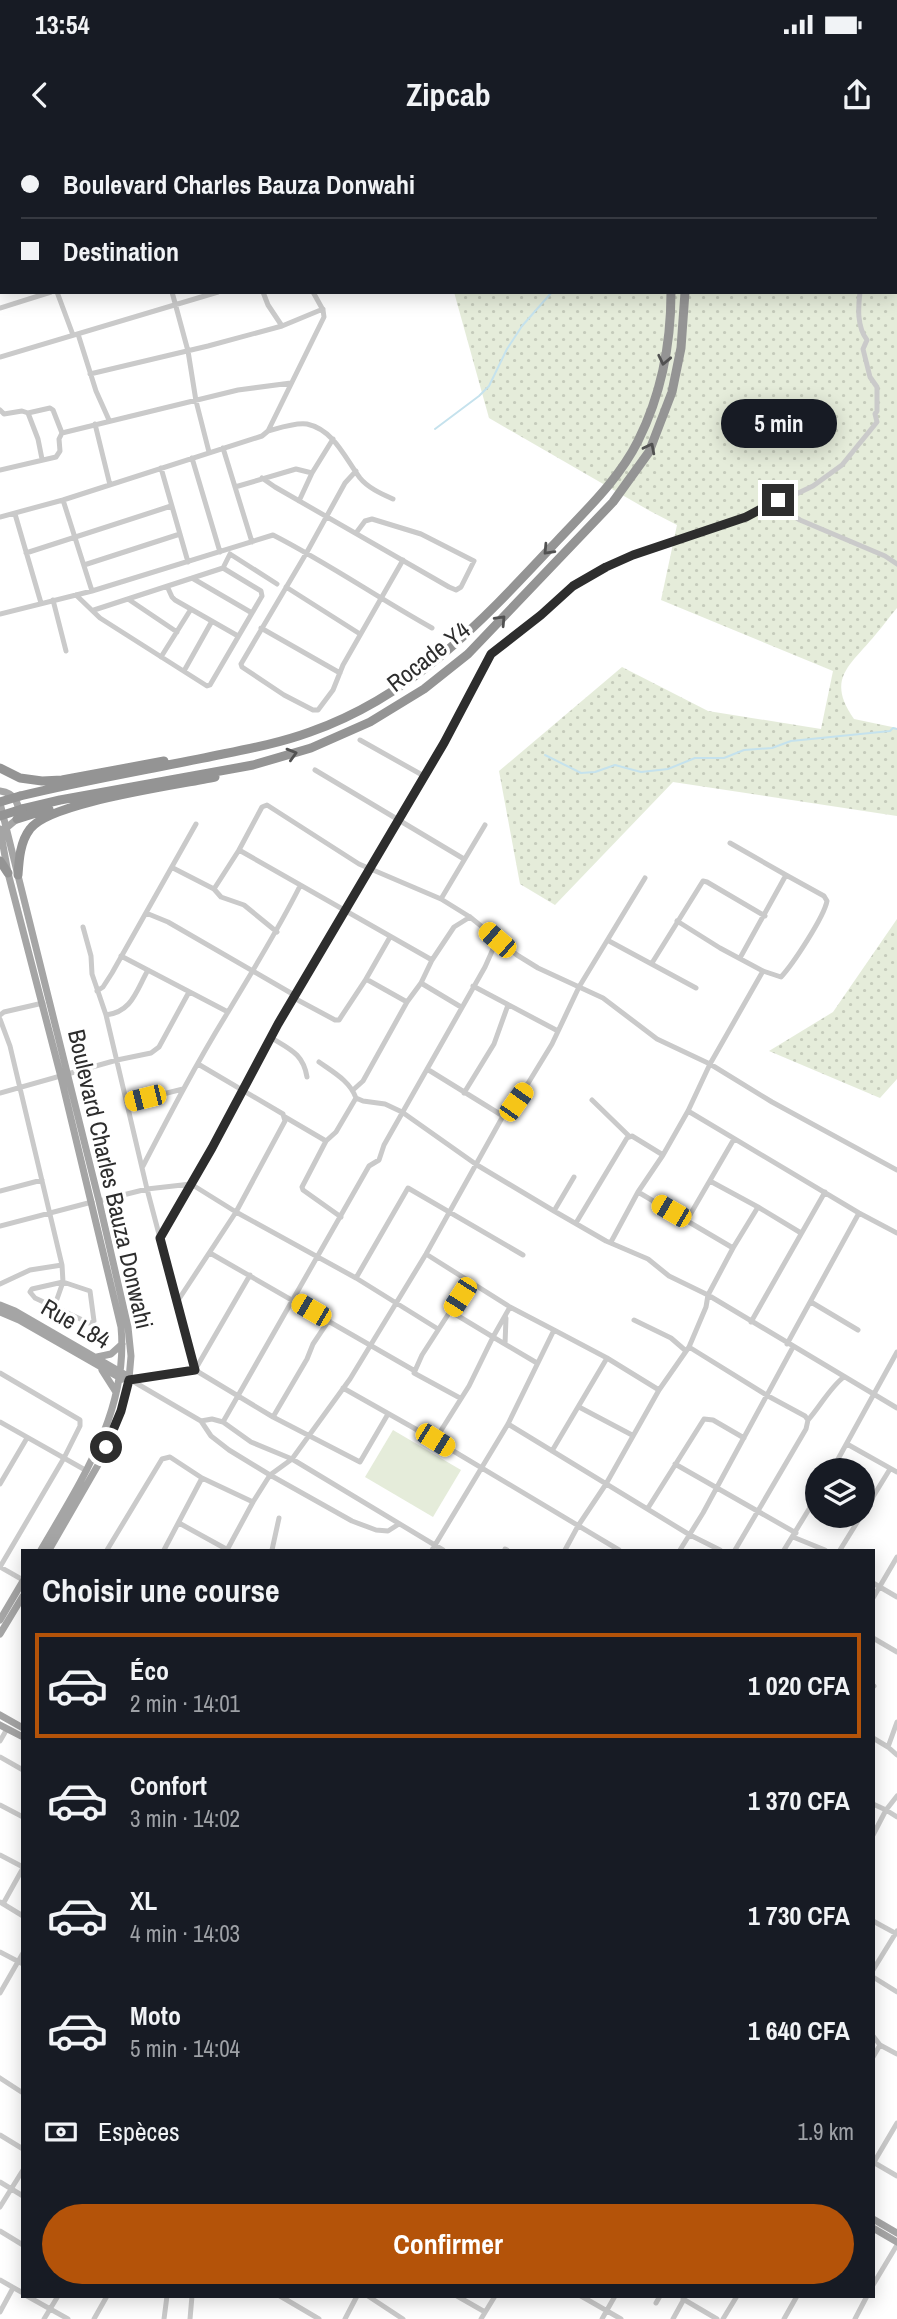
<!DOCTYPE html>
<html lang="fr">
<meta charset="utf-8">
<style>
:root{--surface:#171b24;--page:#242831;--text:#f1f3f6;--muted:#9ea1a6;--line:#363941;--accent:#b45309}
body{margin:0;font-family:"Archivo Narrow",sans-serif;background:var(--page);color:var(--text);height:100vh;display:flex;flex-direction:column;font-size:26px;white-space:nowrap}
*{box-sizing:border-box;margin:0}
p{font-size:23px;color:var(--muted)}
.icon{flex:none;width:38px;height:38px;fill:none;stroke:currentColor;stroke-width:2;stroke-linecap:round;stroke-linejoin:round}
.map{position:relative;flex:1;overflow:hidden}
.panel{position:absolute;left:21px;top:1409px;width:854px;height:749px;display:flex;flex-direction:column;background:var(--surface);border-radius:0px;box-shadow:0 4px 18px #0003}
.panel>*{flex:none}
.guide{position:absolute;left:0px;top:0px;width:898px;height:154px;box-shadow:0 4px 18px #0003;display:grid;align-content:center;height:154px;padding:0 21px;background:var(--surface)}
.buttons{position:absolute;left:805px;top:1318px;display:grid;gap:14px}
.buttons a{display:grid;place-items:center;width:70px;height:70px;border-radius:50%;background:var(--surface);box-shadow:0 4px 18px #0003;font-size:35px}
.end{position:absolute;width:32px;height:32px;margin:-16px;border:9px solid #2d2d2d;background:#fff;box-shadow:0 0 0 4px #fff}
.from{border-radius:50%}
.bubble{position:absolute;height:49px;border-radius:24px;background:var(--surface);box-shadow:0 4px 18px #0003;font-size:23px;font-weight:800;line-height:49px;text-align:center}
.car{position:absolute;width:21px;height:42px;margin:-21px -10px;border-radius:9px;box-shadow:0 0 5px 2px #0007;background:linear-gradient(#f5c518 24%,#345 0 40%,#f5c518 0 76%,#345 0 86%,#f5c518 0)}
.guide b{display:flex;align-items:center;gap:24px;height:66px;font-size:26px}
.guide b+b{border-top:2px solid var(--line)}
.guide i{width:18px;height:18px;background:var(--text)}
ul{padding:0;list-style:none}
li{display:flex;align-items:center;gap:21px;height:105px;margin:0 14px 10px;padding:0 7px;border:4px solid transparent;border-radius:0px}
li div{flex:1}
li b{display:block;font-size:26px}
li em{font-style:normal;font-weight:800}
li.selected{border-color:var(--accent)}
li>.icon{width:63px;height:63px;stroke-width:1.5}
h2{padding:0 21px;font-size:32px;line-height:84px}
.pay{display:flex;align-items:center;gap:18px;height:77px;padding:0 21px;font-size:26px}
.pay p{margin-inline-start:auto}
.cta{display:flex;gap:14px;margin-top:auto;padding:14px 21px}
.cta a{flex:1;height:80px;border-radius:42px;background:var(--accent);color:#fff;font-size:28px;font-weight:800;line-height:80px;text-align:center}
.status{display:flex;justify-content:space-between;align-items:center;height:49px;padding:0 35px;background:var(--surface);direction:ltr}
.status svg{height:19px;fill:currentColor}
header{display:flex;justify-content:space-between;align-items:center;height:91px;padding:0 21px;background:var(--surface);font-size:32px;font-weight:800}
.map>svg:first-child{display:block}
.grass{fill:url(#grass-dots)}
.park{fill:#e5ecda}
.lines{fill:none;stroke-linecap:round;stroke-linejoin:round}
.stream{stroke:#c5e2ed;stroke-width:2}
.minor{stroke:#cacaca;stroke-width:5}
.major{stroke:#a5a5a5;stroke-width:7}
.highway{stroke:#949494;stroke-width:9}
.highway-bridge{stroke:#949494;stroke-width:9}
.oneway{stroke:#515151}
.route{stroke:#2d2d2d;stroke-width:9}
.labels{text-anchor:middle;dominant-baseline:central;stroke-width:7;stroke-linejoin:round;paint-order:stroke}
.street-label{font-size:24px;fill:#2d2d2d;stroke:#fff}
</style>
<div class="status"><b>13:54</b><svg viewBox="0 0 49 12"><path d="M0 12V9h3v3zM5 12V6h3v6zM10 12V3h3v9zM15 12V0h3v12zM26 1h20v11H26zM47 4h2v5h-2z"/></svg></div>
<header><svg class="icon" aria-label="back" viewBox="0 0 24 24"><path d="M15 5l-7 7 7 7"/></svg>Zipcab<svg class="icon" aria-label="share" viewBox="0 0 24 24"><path d="M12 15V3M7 8l5-5 5 5M5 13v7h14v-7"/></svg></header>
<div class="map">
<svg width="897" height="2179" viewBox="0 0 897 2179">
<defs>
<pattern id="grass-dots" width="8" height="8" patternUnits="userSpaceOnUse" patternTransform="scale(1.75)"><rect width="8" height="8" fill="#e5ecda"/><path d="M2 2h.1M6 6h.1" fill="none" stroke="#c5cbbb" stroke-width="1.8" stroke-linecap="round"/></pattern>
</defs>
<rect width="100%" height="100%" fill="#fff"/>
<!-- grass -->
<path class="grass" d="M411,0h486v468c-7,8 -14,18 -21,26 -25,31 -51,44 -22,85l43,9v88l-224,-34 -118,123 -35,-21 -21,-113 123,-104 86,44 113,18 12,-58 -172,-71 16,-75 -27,-14 -161,-93 -35,-126h442v-150h-484z
M897,779v160l-17,19 -111,-47 64,-39z"/>
<!-- park -->
<path class="park" d="M393,1290l68,40 -28,47 -68,-40z"/>
<g class="lines">
<!-- stream -->
<path class="stream" d="M740,2v-2
M435,289l44,-33 10,-10 18,-37 15,-23 30,-34
M545,615l36,18 14,-1 20,-7 26,7 27,-3 27,-11h29l20,-8 28,-2 19,-7 99,-10 3,-3 4,1"/>
<!-- minor -->
<path class="minor" d="M140,0l1,2
M300,0l2,2
M352,0l1,2
M313,2l8,-2
M896,117h1
M57,152l16,43
M172,152l16,59 8,50 13,51
M263,152l5,13 14,21 41,-17
M0,168l51,-16
M78,194l18,57 13,29
M0,217l218,-65
M90,234l118,-28 74,-20
M0,270l4,4 18,-3 6,2 10,26 4,20
M28,273l22,-5 3,2 9,23
M95,284l15,61
M268,291c11,-3 28,-9 39,-7 27,6 38,34 53,54 8,10 22,16 33,21
M223,308l29,94
M192,318l28,94
M161,328l27,94
M0,330l56,-13 4,-6 -1,-12 3,-6 176,-43 53,-7
M356,331l-11,12 -38,69 -66,112 1,3 42,28 29,15h5l15,-20 10,-25 60,-105
M262,338l13,9 174,100 7,3 5,-3 13,-26 -53,-27 -49,-15 -7,2 -9,12
M235,347l61,-18 16,4
M63,360l29,91
M299,361l13,-28 21,-34
M774,364l26,16 85,36 12,8
M15,374l26,89
M0,377l63,-17 199,-64 6,-5 56,-114 -1,-7 -10,-18
M26,413l145,-47
M230,414l47,30
M84,425l96,-31
M192,438l60,35
M167,446l5,11 3,3 63,36
M286,447l74,47
M76,455l24,23 107,68 3,-1 52,-89 -1,-5 -38,-23
M128,459l49,33
M53,460l13,51
M94,470l129,-42 7,-14
M0,474l92,-23 181,-56c55,28 105,63 159,93
M261,488l79,45
M161,517l30,-48
M184,531l28,-50
M360,600l64,36
M315,630l149,89
M730,703l56,32
M173,728l41,21 7,8 23,8 33,27
M214,749l25,-39
M441,759l44,-74
M146,773l22,9 128,74
M470,777l-16,10 -22,33 -193,-110 23,-43 5,-2 92,59 82,35 29,18 47,38 21,13 65,30 54,41 53,25 62,38 125,68
M677,781l43,27 43,23 18,6c12,-13 43,-60 46,-76l-3,-5 -38,-21 -46,83
M83,787l8,29 1,18 14,41 41,174 48,181
M609,801l87,47
M121,816l107,56
M432,820l-11,23 40,24
M652,823l51,-82 4,1 58,34
M473,846l85,45
M97,851l6,-4 9,-14 84,-149
M294,858l41,22h4l27,-41 24,-42
M407,862l14,-19
M0,875l4,-3 39,-9
M106,875c26,-3 30,-24 42,-45
M0,879l10,27 52,219 -32,5 -30,14
M270,897c19,12 33,16 37,40
M319,922c14,10 31,19 37,36l7,3 22,3 17,8 75,53 77,46 52,30 42,18 21,17 39,19 189,113
M427,929l76,47
M353,950l10,-9 44,-79 -41,-23
M0,953l117,-33 34,-7 8,-6 30,-55
M464,953l30,-49 14,-39
M592,960l37,36
M127,963l56,-14
M688,971l171,102 38,20
M285,977l41,24 -24,46 1,3 38,27
M326,1001l10,-9 20,-34
M143,1026c27,-52 54,-104 85,-154 25,-42 50,-82 72,-126
M710,1041l48,26
M0,1051l42,-11
M638,1052l95,56 25,-41 43,26
M99,1061l48,-12 44,-5 45,28 120,66 82,51
M554,1071l20,-34
M687,1080l47,-81
M576,1083l51,-85 5,-2 31,19
M0,1086l92,-24
M160,1098l52,-90 66,-124 166,-281 46,-89 51,-39 32,-29 33,-19 27,-12 113,-37 67,-32 29,-21 35,-43 -2,-8 2,-3v-24l-7,-10 -7,-28 4,-9c-10,-13 -9,-32 -7,-48
M611,1102l27,-50 25,-37 25,-44 22,-47 53,-93
M210,1113l205,118
M426,1114l84,53 44,23 -46,94 -76,126
M356,1138l52,-90 115,67
M57,1159l6,-17 -31,7 -2,3 5,6 54,25 5,-2 -4,-30 -27,-9 -1,-17
M177,1162l59,-90 49,-91 -2,-7 -85,-50
M811,1162l47,28
M510,1167l-17,30 44,26
M634,1180l37,18 15,13
M751,1182l74,-130
M554,1190l53,28
M505,1204l1,-26
M787,1204l72,-131
M689,1207l79,49 37,20 3,4 -2,9 -71,121
M195,1230l55,-95
M0,1233l80,47v6l-16,32 -64,109
M129,1239l72,42 11,-2 11,3 28,20 41,17 58,-80 76,-125 77,-138 24,-31 25,-41 27,-57 66,-109
M130,1239l65,-9 78,47 34,-58 6,-15 16,-24
M343,1248l92,52 184,110
M460,1258l-46,-25 8,-18 47,-73
M579,1267l53,28
M273,1277l87,45 28,-48
M808,1280c11,-12 23,-34 36,-43
M201,1281l10,15 18,14 41,25 22,-16 151,91
M0,1282l87,49
M223,1282l146,-256 10,-6 5,-15 101,-178 12,-27
M508,1284l182,111 30,15
M435,1300l34,-54 24,-49 -43,-26
M847,1304l50,28
M552,1311l55,-93 52,32
M675,1324l121,69
M832,1330l65,-118
M0,1344l27,-46
M648,1368l56,-89 9,1 31,18
M863,1373l27,-44
M179,1383l49,27
M793,1397l32,13
M505,1409l2,1
M107,1410l55,-91 8,-2 32,21
M164,1410l38,-72 51,24 17,-27 82,46 24,9 12,1 11,-7
M227,1410l26,-48
M272,1410l7,-32
M565,1410l13,-24 28,-42 53,-94 30,-43 17,-40 2,-12 25,-47
M680,1410l23,-37 90,-166
M784,1410l33,-54
M840,1410l21,-34
M0,1427l23,13
M873,1443l24,14
M873,1458l24,-41
M873,1498l24,14
M873,1547l1,-1
M897,1582l-9,25 9,8
M873,1598l15,9
M0,1601l7,-12
M0,1617l23,13
M873,1664l13,6 11,-14
M0,1665l23,12
M873,1695l13,-25 11,7
M0,1715l23,12
M0,1762l23,14
M3,1764l20,-36
M873,1781l24,13
M0,1812l23,12
M873,1830l24,-39
M873,1837l24,15
M0,1853l23,-40
M873,1896l7,9 17,9
M873,1917l7,-12
M0,1938l23,15
M0,1995l23,14
M873,2022l24,14
M874,2022l23,-39
M0,2042l23,14
M0,2067l23,-37
M0,2091l23,14
M0,2140l23,13
M873,2145l24,-40
M27,2156l41,23
M280,2156l39,23
M368,2156l35,23
M457,2156l28,16
M581,2156l40,23
M683,2159l34,20
M656,2163l4,-7
M0,2172l13,-24
M44,2179l14,-23
M94,2179l13,-23
M164,2179l3,-23
M190,2179l2,-23
M345,2179l12,-23
M481,2179l14,-23
M602,2179l13,-23
M673,2179l11,-20
M723,2179l14,-23
M784,2179l13,-23
M855,2179l12,-23"/>
<!-- major -->
<path class="major" d="M0,651c15,2 21,13 17,28l-12,10
M0,663l99,398 29,126 3,29 -2,23 -8,32 -23,54 -49,85
M0,689l8,44 53,204 60,250c8,83 -40,154 -80,223
M0,1165l15,6 109,63
M0,1172l19,8 103,59
M97,1217l14,-3 11,-10
M102,1230l14,22
M0,1480l23,-39
M0,1494l23,-38
M0,1575l23,13
M0,1585l23,12
M873,2079l24,14
M873,2088l24,14"/>
<!-- highway -->
<path class="highway" d="M680,2v-2
M693,2v-2
M0,628l20,10 22,3 20,-1 102,-19
M20,656c65,-16 132,-27 198,-41 30,-6 62,-12 92,-23 105,-37 174,-113 248,-192 29,-31 61,-61 80,-99 23,-46 33,-98 33,-149
M22,669l38,-9 193,-35 58,-17 59,-26 54,-33 44,-35 145,-152 36,-50 23,-60 9,-44 4,-56
M17,679l32,-10
M0,721l8,12
M18,735c1,-15 2,-33 12,-46 19,-27 148,-44 185,-52"/>
<!-- highway-bridge -->
<path class="highway-bridge" d="M0,662l20,-6
M0,676l22,-7"/>
</g>
<!-- one-way arrows -->
<defs><path id="oneway-chevron" d="M-2-3.5L2.5 0L-2 3.5" fill="none" stroke-width="1.6" stroke-linecap="round" stroke-linejoin="round" transform="scale(1.75)"/></defs>
<g class="oneway">
<use href="#oneway-chevron" transform="translate(664 220) rotate(102)"/>
<use href="#oneway-chevron" transform="translate(650 308) rotate(-63)"/>
<use href="#oneway-chevron" transform="translate(548 410) rotate(133)"/>
<use href="#oneway-chevron" transform="translate(501 480) rotate(-47)"/>
<use href="#oneway-chevron" transform="translate(292 614) rotate(-16)"/>
</g>
<g class="lines">
<!-- route -->
<path class="route" d="M106,1307l15,-36 8,-31 66,-10 -35,-132 52,-90 66,-124 166,-281 47,-89 50,-39 32,-29 33,-19 27,-12 113,-38 32,-17"/>
</g>
<g class="labels">
<!-- street labels -->
<g class="street-label">
<text transform="translate(428 516) rotate(-38)">Rocade Y4</text>
<text transform="translate(111 1039) rotate(77)">Boulevard Charles Bauza Donwahi</text>
<text transform="translate(76 1183) rotate(30)">Rue L84</text>
</g>
</g>
</svg>
<div class="buttons">
<a><svg class="icon" aria-label="layers" viewBox="0 0 24 24"><path d="M12 4l9 5-9 5-9-5zM3 14l9 5 9-5"/></svg></a>
</div>
<i class="end from" style="left:106px;top:1307px"></i>
<i class="end" style="left:778px;top:360px"></i>
<div class="bubble" style="left:721px;top:259px;width:116px">5 min</div>
<i class="car" style="left:497px;top:800px;rotate:311deg"></i>
<i class="car" style="left:145px;top:958px;rotate:256deg"></i>
<i class="car" style="left:516px;top:962px;rotate:35deg"></i>
<i class="car" style="left:671px;top:1071px;rotate:300deg"></i>
<i class="car" style="left:460px;top:1157px;rotate:213deg"></i>
<i class="car" style="left:311px;top:1170px;rotate:300deg"></i>
<i class="car" style="left:435px;top:1300px;rotate:122deg"></i>
<div class="guide">
<b><i class="from"></i>Boulevard Charles Bauza Donwahi</b>
<b><i></i>Destination</b>
</div>
<section class="panel">
<h2>Choisir une course</h2>
<ul>
<li class="selected"><svg class="icon" aria-label="car" viewBox="0 0 24 24"><path d="M5 17H2v-5l4-1 3-4h7l3 4 3 1v5h-3M9 17h6M6 11h13"/><circle cx="7" cy="17" r="2"/><circle cx="17" cy="17" r="2"/></svg><div><b>Éco</b><p>2 min · 14:01</p></div><em>1 020 CFA</em></li>
<li><svg class="icon" aria-label="car" viewBox="0 0 24 24"><path d="M5 17H2v-5l4-1 3-4h7l3 4 3 1v5h-3M9 17h6M6 11h13"/><circle cx="7" cy="17" r="2"/><circle cx="17" cy="17" r="2"/></svg><div><b>Confort</b><p>3 min · 14:02</p></div><em>1 370 CFA</em></li>
<li><svg class="icon" aria-label="car" viewBox="0 0 24 24"><path d="M5 17H2v-5l4-1 3-4h7l3 4 3 1v5h-3M9 17h6M6 11h13"/><circle cx="7" cy="17" r="2"/><circle cx="17" cy="17" r="2"/></svg><div><b>XL</b><p>4 min · 14:03</p></div><em>1 730 CFA</em></li>
<li><svg class="icon" aria-label="car" viewBox="0 0 24 24"><path d="M5 17H2v-5l4-1 3-4h7l3 4 3 1v5h-3M9 17h6M6 11h13"/><circle cx="7" cy="17" r="2"/><circle cx="17" cy="17" r="2"/></svg><div><b>Moto</b><p>5 min · 14:04</p></div><em>1 640 CFA</em></li>
</ul>
<div class="pay"><svg class="icon" aria-label="cash" viewBox="0 0 24 24"><path d="M3 7h18v10H3z"/><circle cx="12" cy="12" r="2"/></svg>Espèces<p>1.9 km</p></div>
<div class="cta"><a>Confirmer</a></div>
</section>
</div>
